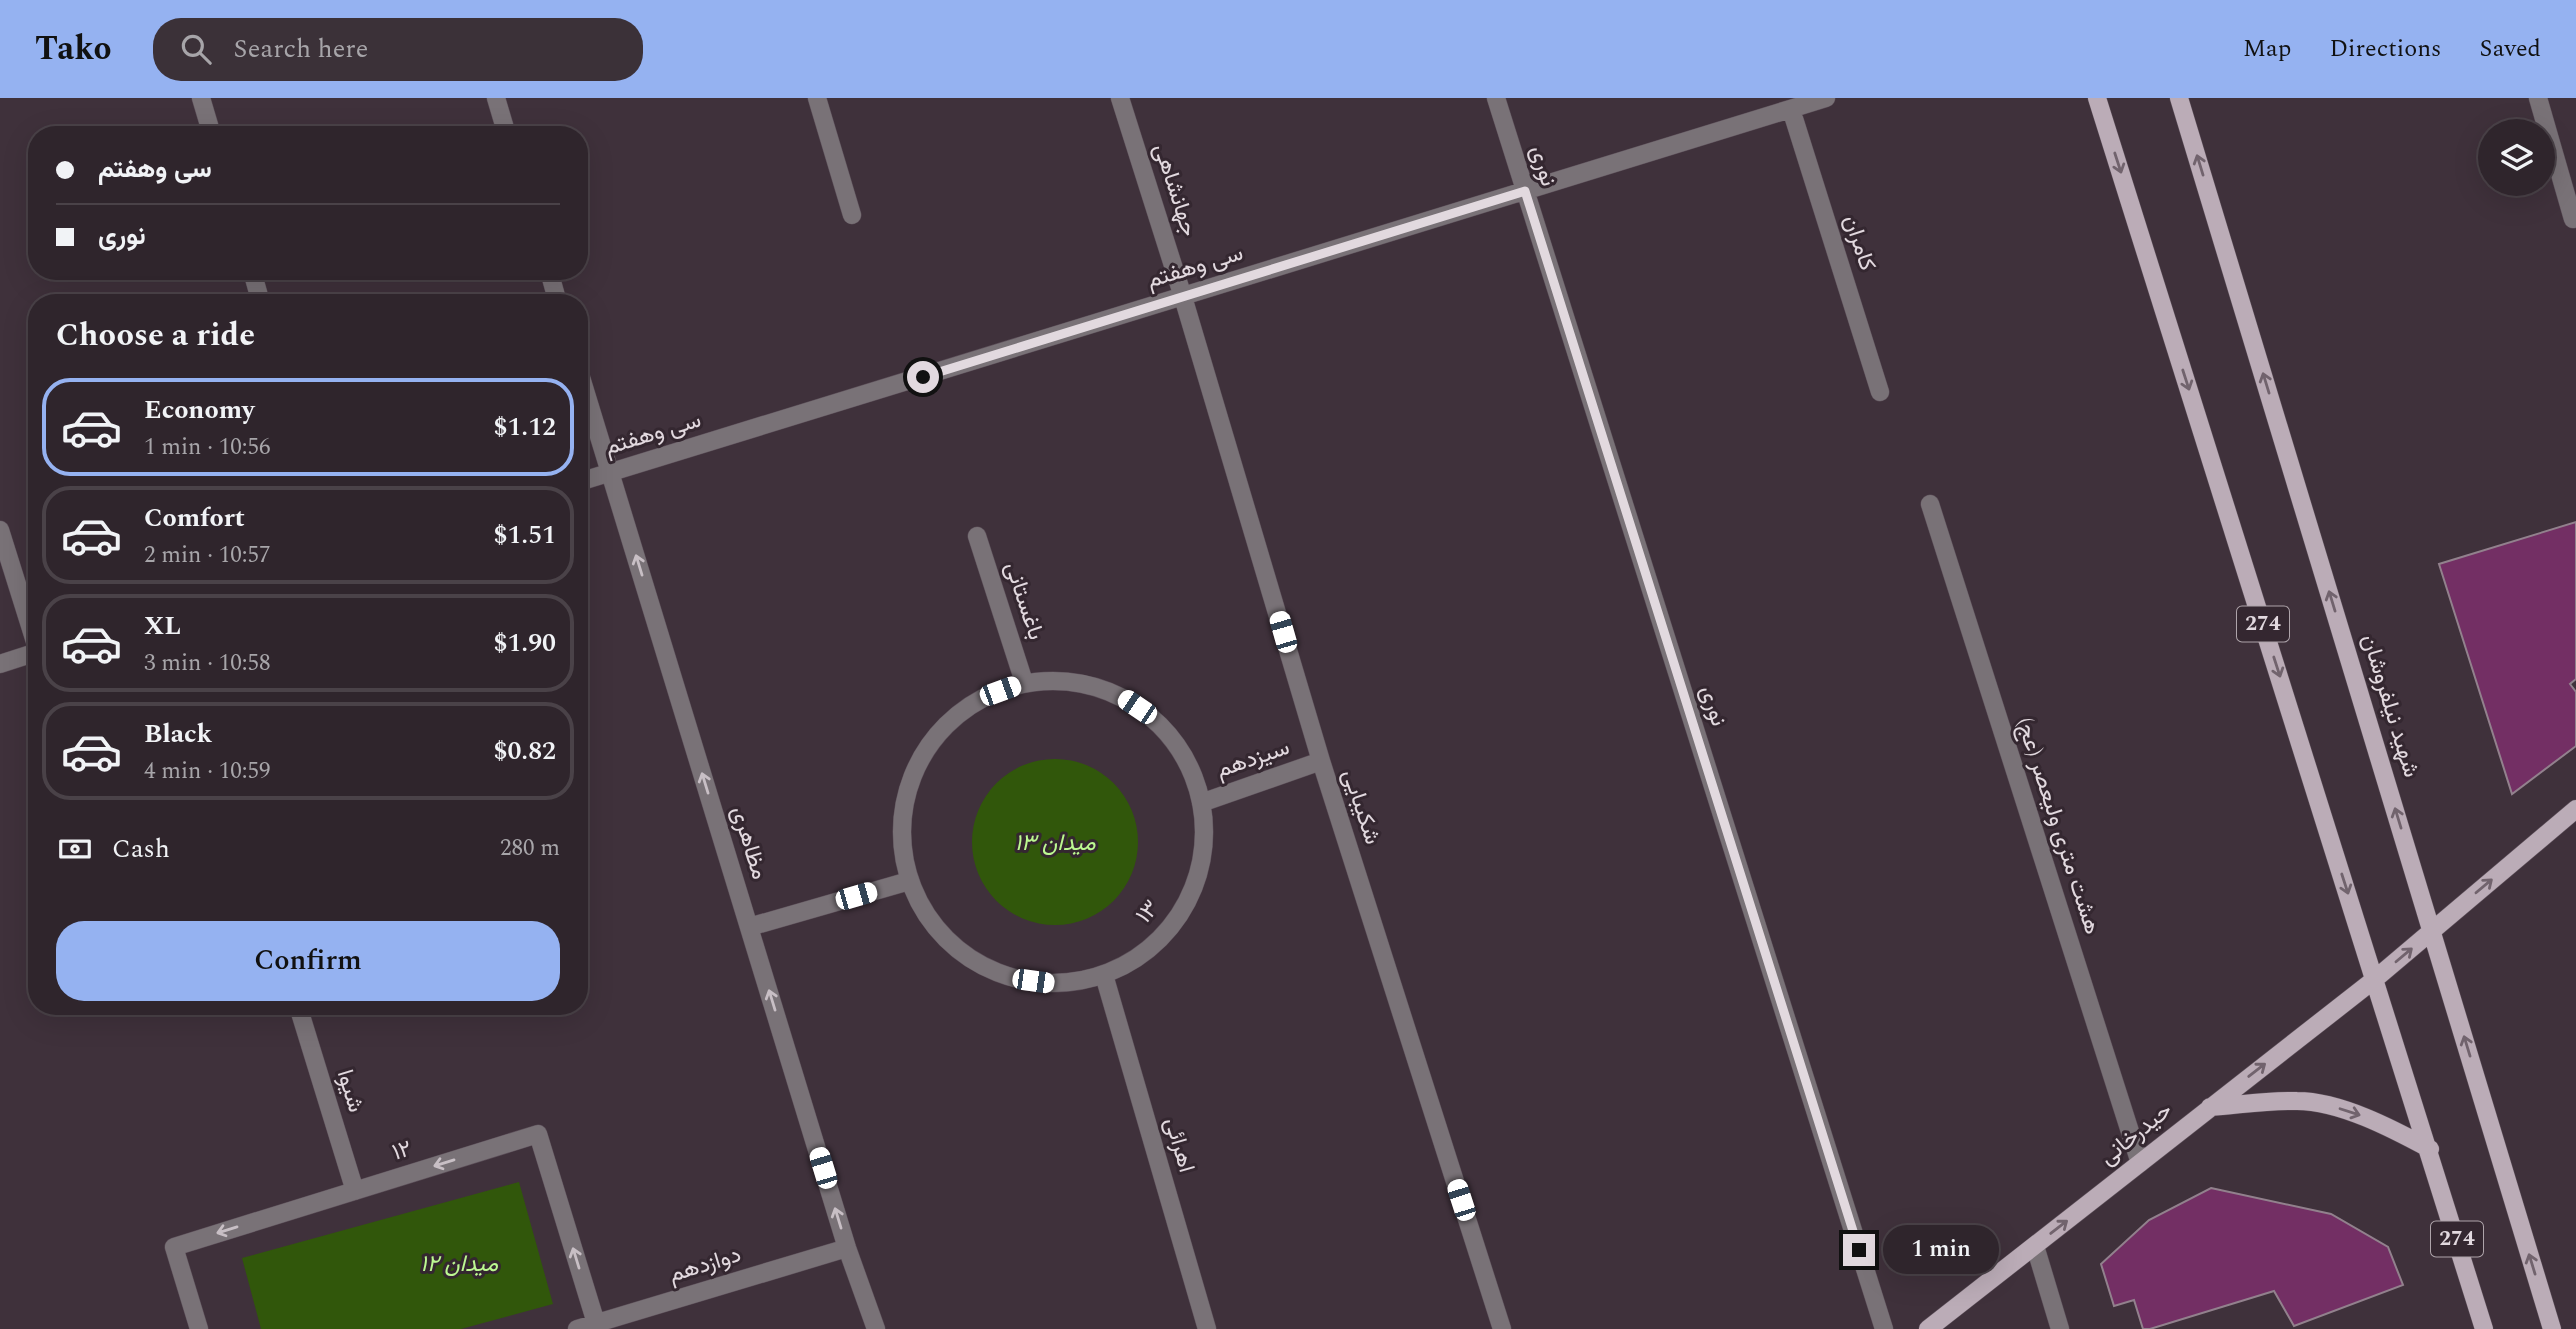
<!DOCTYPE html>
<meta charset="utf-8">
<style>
:root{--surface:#2f252c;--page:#3b3138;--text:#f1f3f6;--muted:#a7a5a9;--line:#4a4248;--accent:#95b2f1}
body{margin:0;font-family:Spectral,Vazirmatn,serif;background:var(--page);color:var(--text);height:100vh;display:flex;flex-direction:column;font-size:26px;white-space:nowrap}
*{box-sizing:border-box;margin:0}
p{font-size:23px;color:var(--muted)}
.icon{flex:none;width:38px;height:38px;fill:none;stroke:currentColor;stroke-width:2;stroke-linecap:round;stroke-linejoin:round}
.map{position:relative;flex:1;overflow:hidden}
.details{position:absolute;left:28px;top:196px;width:560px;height:721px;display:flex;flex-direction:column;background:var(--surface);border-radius:28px;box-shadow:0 7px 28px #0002,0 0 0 2px var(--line)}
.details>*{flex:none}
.top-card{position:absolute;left:28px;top:28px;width:560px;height:154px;border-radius:28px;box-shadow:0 7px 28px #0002,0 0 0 2px var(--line);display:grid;align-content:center;height:154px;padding:0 28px;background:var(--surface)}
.controls{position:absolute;left:2478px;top:21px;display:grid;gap:14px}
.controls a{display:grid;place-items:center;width:77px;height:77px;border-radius:50%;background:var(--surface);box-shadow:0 7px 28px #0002,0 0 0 2px var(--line);font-size:35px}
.end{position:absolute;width:32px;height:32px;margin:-16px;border:9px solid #e2d9df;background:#111;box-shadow:0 0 0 4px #111}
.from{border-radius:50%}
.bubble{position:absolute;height:49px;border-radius:24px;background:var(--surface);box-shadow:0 7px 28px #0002,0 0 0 2px var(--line);font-size:23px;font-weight:600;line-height:49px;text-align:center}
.car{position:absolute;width:21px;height:42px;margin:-21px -10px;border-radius:9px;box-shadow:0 0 5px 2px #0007;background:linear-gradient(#fff 24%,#345 0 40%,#fff 0 76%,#345 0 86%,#fff 0)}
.top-card b{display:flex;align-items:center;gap:24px;height:66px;font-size:26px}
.top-card b+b{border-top:2px solid var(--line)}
.top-card i{width:18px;height:18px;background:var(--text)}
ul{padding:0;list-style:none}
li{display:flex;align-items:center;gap:21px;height:98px;margin:0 14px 10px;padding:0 14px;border:4px solid var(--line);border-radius:28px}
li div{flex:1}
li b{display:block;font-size:26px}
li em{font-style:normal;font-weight:600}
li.on{border-color:var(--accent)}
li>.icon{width:63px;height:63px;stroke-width:1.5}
h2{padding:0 28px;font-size:32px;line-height:84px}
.pay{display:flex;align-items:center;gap:18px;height:77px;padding:0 28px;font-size:26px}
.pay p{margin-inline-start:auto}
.cta{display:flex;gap:14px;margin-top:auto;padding:14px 28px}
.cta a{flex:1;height:80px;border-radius:28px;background:var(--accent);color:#111;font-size:28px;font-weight:600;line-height:80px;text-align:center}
header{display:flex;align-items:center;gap:42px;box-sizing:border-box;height:98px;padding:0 35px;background:var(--accent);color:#111}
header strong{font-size:33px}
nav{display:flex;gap:38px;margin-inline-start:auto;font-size:24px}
.search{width:490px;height:63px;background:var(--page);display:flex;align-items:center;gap:18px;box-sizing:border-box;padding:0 24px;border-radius:28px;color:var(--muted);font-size:26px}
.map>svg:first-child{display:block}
.green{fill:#31570b}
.building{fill:#732f64;stroke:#92818d;stroke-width:2}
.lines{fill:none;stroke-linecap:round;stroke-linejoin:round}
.minor-casing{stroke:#5c4f59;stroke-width:19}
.major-casing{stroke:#5c4f59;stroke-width:19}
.minor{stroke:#797277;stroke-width:18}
.major{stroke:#bbacb7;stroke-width:18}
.oneway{stroke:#71636d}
.oneway2{stroke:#c8bfc5}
.route{stroke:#e2d9df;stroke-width:9}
.labels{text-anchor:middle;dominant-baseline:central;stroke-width:6;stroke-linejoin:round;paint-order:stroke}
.shield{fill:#342730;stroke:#aea4aa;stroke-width:2}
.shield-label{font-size:21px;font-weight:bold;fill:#e2d9df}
.street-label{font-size:23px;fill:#e2d9df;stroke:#342730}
.park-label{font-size:23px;font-style:italic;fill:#bcf991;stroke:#342730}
</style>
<header>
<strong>Tako</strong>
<div class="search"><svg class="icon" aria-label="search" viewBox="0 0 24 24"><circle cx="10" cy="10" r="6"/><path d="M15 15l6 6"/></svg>Search here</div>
<nav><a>Map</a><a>Directions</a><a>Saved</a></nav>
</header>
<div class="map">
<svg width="2576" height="1231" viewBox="0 0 2576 1231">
<rect width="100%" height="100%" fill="#3f313b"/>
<!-- green -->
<path class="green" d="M972 744a83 83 0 1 1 166 0a83 83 0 1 1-166 0Z
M519,1084l34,122 -92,25h-200l-19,-71z"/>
<!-- building -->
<path class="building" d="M2576,424v157l-6,5 6,8v54l-64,48 -73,-230z
M2211,1090l120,26 57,33 15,38 -109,41 -20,-35 -124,38h-7l-9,-29 -20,6 -13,-42 48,-44z"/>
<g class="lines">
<!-- minor casing -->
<g class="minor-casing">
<path id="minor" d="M201,0l11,37
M496,0l11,37
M817,0l35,117
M1120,0l63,199 138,464 181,568
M1496,0l388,1231
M2538,0l35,121
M1791,11l89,283
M252,173l9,32
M549,173l9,32
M579,273l268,877 29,81
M579,384l1247,-384
M1930,406l210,659
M0,432l37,118
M977,438l47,146
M0,566l37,-12
M902 734a151 151 0 1 1 302 0a151 151 0 1 1-302 0Z
M1201,705l120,-42
M749,829l160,-46
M1104,877l103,354
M298,908l57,185
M2035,1148l25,83
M199,1231l-25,-82 364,-113 58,189
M577,1231l270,-81"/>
</g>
<!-- major casing -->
<g class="major-casing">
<path id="major" d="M2097,0l387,1231
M2179,0l373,1231
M2210,1009c29,-2 58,-7 87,-6 43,0 96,28 133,48
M1928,1231l447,-350 201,-170"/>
</g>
<!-- minor -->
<use href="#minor" class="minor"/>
<!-- major -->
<use href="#major" class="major"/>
</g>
<!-- one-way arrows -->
<defs><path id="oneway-shaft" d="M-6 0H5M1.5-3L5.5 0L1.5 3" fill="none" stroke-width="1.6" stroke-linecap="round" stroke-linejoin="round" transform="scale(1.75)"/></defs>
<g class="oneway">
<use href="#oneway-shaft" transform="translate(2118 65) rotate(72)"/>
<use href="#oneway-shaft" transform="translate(2200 67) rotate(-107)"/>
<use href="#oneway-shaft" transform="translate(2186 282) rotate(72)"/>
<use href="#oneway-shaft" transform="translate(2266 285) rotate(-107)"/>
<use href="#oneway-shaft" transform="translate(2332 503) rotate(-107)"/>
<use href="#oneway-shaft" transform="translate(2277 569) rotate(72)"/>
<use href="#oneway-shaft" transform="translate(2398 720) rotate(-107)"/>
<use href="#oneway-shaft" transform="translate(2345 786) rotate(72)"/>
<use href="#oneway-shaft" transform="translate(2484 788) rotate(-40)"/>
<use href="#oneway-shaft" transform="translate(2404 857) rotate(-40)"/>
<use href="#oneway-shaft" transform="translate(2467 948) rotate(-107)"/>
<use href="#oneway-shaft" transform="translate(2257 972) rotate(-38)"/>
<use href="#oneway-shaft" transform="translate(2350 1014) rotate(18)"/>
<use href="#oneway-shaft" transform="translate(2059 1129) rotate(-38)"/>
<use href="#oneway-shaft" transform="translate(2532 1166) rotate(-107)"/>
</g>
<g class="oneway2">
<use href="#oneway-shaft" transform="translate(639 467) rotate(-107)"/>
<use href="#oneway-shaft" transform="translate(705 685) rotate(-107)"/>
<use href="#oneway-shaft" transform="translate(772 902) rotate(-107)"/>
<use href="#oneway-shaft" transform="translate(444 1065) rotate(163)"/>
<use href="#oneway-shaft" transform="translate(838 1120) rotate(-107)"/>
<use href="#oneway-shaft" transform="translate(227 1132) rotate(163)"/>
<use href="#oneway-shaft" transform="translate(576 1160) rotate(-107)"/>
</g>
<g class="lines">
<!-- route -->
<path class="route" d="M923,279l602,-186 334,1059"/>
</g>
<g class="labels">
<!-- shield labels -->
<g class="shield">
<rect x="2237" y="508.5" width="52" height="35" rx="5"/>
<rect x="2431" y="1123.5" width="52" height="35" rx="5"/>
</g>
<g class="shield-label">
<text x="2263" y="526">274</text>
<text x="2457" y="1141">274</text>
</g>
<!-- street labels -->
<g class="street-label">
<text transform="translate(1543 68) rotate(73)">نوری</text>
<text transform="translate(1175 92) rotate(72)">جهانشاهی</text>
<text transform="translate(1859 145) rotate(72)">کامران</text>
<text transform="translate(1195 169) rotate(-17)">سی وهفتم</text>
<text transform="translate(653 336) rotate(-17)">سی وهفتم</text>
<text transform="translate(1024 503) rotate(72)">باغستانی</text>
<text transform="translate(1713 608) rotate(72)">نوری</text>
<text transform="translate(2390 608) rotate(73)">شهید نیلفروشان</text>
<text transform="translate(1253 661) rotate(-19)">سیزدهم</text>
<text transform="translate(1361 709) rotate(72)">شکیبایی</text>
<text transform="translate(2058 728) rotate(72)">هشت متری ولیعصر (عج)</text>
<text transform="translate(749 745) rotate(73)">مظاهری</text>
<text transform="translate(1148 814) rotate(-50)">۱۳</text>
<text transform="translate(350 993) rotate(73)">شیوا</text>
<text transform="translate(2136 1036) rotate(-39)">حیدرخانی</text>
<text transform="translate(1179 1047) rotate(74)">اهرائی</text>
<text transform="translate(402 1053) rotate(-17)">۱۲</text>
<text transform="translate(705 1167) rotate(-17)">دوازدهم</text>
</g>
<!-- park labels -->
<g class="park-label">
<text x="1055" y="745">میدان ۱۳</text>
<text x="459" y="1166">میدان ۱۲</text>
</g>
</g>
</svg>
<div class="controls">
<a><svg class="icon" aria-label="layers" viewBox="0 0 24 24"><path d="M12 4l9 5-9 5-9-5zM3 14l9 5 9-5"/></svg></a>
</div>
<i class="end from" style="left:923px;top:279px"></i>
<i class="end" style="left:1859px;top:1152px"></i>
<div class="bubble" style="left:1883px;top:1127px;width:116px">1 min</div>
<i class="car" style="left:1283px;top:534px;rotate:344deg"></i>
<i class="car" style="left:1000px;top:593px;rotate:70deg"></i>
<i class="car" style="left:1137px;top:609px;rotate:304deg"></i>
<i class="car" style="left:856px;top:798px;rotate:74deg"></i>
<i class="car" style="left:1033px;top:883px;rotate:98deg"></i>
<i class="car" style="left:823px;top:1070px;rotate:343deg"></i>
<i class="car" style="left:1461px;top:1102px;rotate:342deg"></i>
<div class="top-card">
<b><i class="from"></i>سی وهفتم</b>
<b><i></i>نوری</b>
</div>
<section class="details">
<h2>Choose a ride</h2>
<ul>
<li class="on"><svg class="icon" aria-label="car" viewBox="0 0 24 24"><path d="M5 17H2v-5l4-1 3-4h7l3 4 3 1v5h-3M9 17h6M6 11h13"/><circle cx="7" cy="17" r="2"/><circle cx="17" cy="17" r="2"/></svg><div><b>Economy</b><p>1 min · 10:56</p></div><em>$1.12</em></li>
<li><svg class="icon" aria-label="car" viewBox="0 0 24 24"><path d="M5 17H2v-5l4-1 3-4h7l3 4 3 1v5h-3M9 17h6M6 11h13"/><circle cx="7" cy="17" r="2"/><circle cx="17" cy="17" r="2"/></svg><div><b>Comfort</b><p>2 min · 10:57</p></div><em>$1.51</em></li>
<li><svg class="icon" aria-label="car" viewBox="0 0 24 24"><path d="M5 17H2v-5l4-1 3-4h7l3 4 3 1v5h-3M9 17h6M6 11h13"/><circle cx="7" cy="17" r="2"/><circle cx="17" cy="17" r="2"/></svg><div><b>XL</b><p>3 min · 10:58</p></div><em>$1.90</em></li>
<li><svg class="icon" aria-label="car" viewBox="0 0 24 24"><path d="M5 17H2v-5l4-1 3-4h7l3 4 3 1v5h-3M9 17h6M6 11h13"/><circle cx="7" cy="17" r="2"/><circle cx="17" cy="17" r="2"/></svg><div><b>Black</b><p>4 min · 10:59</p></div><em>$0.82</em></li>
</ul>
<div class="pay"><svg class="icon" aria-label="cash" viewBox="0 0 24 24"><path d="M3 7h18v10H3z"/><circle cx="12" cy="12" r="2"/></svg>Cash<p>280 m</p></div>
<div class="cta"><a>Confirm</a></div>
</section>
</div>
